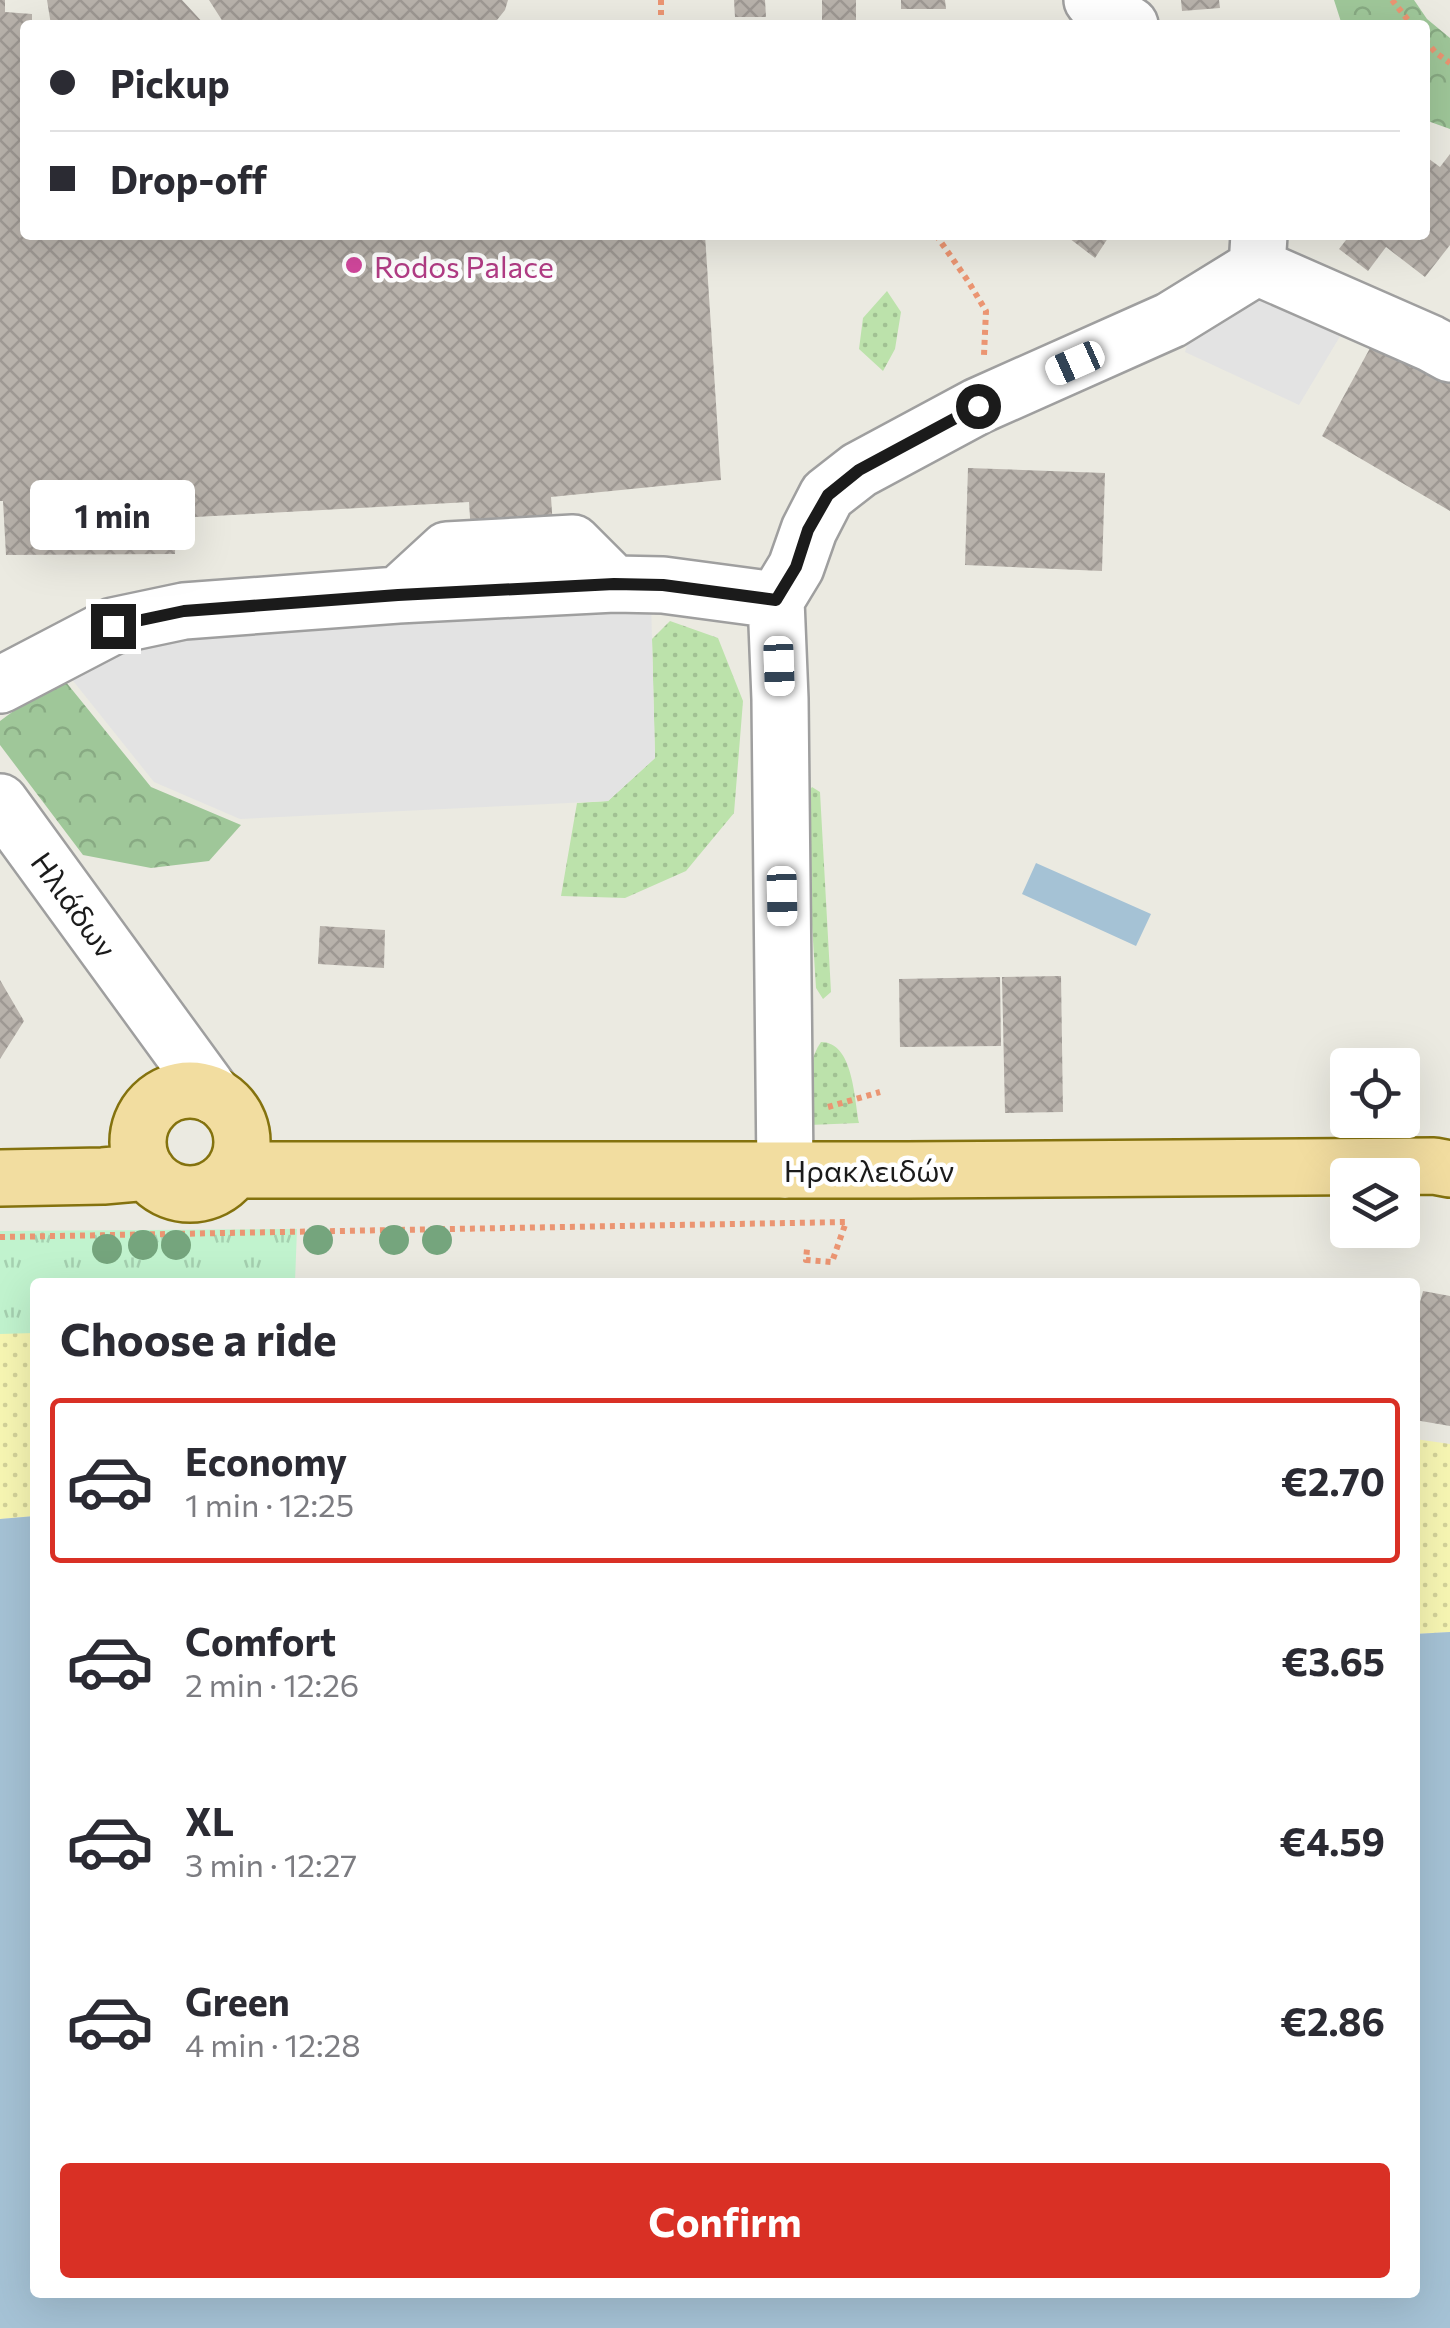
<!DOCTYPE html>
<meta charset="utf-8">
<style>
:root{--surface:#fff;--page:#f2f2f3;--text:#2b2b33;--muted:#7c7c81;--line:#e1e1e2;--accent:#d93025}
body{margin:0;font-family:Commissioner,sans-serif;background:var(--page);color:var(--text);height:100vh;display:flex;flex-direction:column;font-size:38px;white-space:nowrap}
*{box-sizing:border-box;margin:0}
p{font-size:32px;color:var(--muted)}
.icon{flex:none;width:55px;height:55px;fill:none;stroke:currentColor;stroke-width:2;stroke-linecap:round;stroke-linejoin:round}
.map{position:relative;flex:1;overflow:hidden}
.details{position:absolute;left:30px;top:1278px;width:1390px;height:1020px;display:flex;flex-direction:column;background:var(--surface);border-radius:10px;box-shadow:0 10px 40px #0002}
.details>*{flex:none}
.top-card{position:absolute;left:20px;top:20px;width:1410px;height:220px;border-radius:10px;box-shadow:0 10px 40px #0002;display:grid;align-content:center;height:220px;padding:0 30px;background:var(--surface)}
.fabs{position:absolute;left:1330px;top:1048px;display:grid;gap:20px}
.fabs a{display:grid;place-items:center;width:90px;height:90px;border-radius:10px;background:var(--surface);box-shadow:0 10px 40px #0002;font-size:50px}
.end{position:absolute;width:45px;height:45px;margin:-22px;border:12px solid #1b1b1b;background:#fff;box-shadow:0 0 0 5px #fff}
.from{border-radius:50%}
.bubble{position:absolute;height:70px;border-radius:10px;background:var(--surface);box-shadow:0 10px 40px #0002;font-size:32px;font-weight:700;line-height:70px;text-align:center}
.car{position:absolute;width:30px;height:60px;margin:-30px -15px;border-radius:12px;box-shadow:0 0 8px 2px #0007;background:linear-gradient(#fff 24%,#345 0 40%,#fff 0 76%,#345 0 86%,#fff 0)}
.top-card b{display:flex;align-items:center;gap:35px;height:95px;font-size:38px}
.top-card b+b{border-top:2px solid var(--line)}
.top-card i{width:25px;height:25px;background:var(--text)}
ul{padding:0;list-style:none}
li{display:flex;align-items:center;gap:30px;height:165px;margin:0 20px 15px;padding:0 10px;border:5px solid transparent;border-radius:10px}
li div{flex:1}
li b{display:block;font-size:38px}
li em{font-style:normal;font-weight:700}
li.selected{border-color:var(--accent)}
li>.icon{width:90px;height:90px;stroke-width:1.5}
h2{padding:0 30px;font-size:45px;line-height:120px}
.button{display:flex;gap:20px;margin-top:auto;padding:20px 30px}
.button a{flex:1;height:115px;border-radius:10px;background:var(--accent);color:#fff;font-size:40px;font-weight:700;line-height:115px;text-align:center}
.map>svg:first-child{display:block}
.grass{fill:url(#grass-dots)}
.forest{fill:url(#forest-crowns)}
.sand{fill:url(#sand-dots)}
.park{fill:url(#park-tufts)}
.parking{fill:#e3e3e3}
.water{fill:#a5c2d5}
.building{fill:url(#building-cross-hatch)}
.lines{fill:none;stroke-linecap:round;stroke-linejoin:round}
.minor-casing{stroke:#9f9f9f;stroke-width:60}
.major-casing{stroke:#84720e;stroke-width:60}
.path{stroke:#eb9572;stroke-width:6;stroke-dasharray:5 5;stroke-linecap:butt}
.minor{stroke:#fff;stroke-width:55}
.major{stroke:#f2dda0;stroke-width:55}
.tree{fill:#75a57d}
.route{stroke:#1b1b1b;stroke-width:12}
.hotel-dot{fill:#d1479c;stroke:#fff;stroke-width:4}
.labels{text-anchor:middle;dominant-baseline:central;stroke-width:9;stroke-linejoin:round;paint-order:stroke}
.hotel-label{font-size:30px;fill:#b23c85;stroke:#fff;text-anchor:start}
.street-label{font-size:30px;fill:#1b1b1b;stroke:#fff}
</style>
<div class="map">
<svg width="1450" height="2328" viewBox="0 0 1450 2328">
<defs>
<pattern id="grass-dots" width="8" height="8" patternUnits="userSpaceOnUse" patternTransform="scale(2.5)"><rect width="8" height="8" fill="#bce2ab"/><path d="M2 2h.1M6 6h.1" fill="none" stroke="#a1c193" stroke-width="1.8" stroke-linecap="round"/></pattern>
<pattern id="forest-crowns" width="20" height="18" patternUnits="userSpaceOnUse" patternTransform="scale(2.5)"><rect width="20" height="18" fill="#9fc799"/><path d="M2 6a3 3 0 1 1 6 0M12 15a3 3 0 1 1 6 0" fill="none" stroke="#88aa83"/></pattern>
<pattern id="sand-dots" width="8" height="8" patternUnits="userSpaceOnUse" patternTransform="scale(2.5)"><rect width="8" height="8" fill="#f7f6b3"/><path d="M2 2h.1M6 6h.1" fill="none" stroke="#d3d299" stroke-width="1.8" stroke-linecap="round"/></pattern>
<pattern id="park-tufts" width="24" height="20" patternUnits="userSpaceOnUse" patternTransform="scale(2.5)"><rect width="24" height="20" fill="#c1f3ce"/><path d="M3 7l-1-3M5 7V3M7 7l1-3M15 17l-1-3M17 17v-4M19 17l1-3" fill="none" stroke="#a5d0b0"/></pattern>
<pattern id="building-cross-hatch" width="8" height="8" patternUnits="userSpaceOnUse" patternTransform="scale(2.5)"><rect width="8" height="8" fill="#b8b2ab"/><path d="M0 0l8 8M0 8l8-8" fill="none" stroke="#9e9893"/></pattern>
</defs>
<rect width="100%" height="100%" fill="#ebeae1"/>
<!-- grass -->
<path class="grass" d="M887,291l14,21 -6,37 -12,22 -24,-22 4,-31z
M670,621l48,17 25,63 -9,112 -48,58 -61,27 -64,-2 16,-93 31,-2 47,-43 -3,-119z
M812,787l8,5 11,200 -8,7 -7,-11 -12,-191z
M821,1042c32,0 33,55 38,81l-50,2c1,-26 -4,-61 12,-83z"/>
<!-- forest -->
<path class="forest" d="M1334,0h80l13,19 23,19v91l-25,-9v-95h-83z
M61,676l90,111 90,38 -32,36 -58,7 -68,-13 -83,-110v-24z"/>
<!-- sand -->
<path class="sand" d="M0,1330h35v186l-35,3z
M1415,1439l35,5v188l-35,2z"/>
<!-- park -->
<path class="park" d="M297,1229l-2,53h-260v51l-35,1v-103z"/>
<!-- parking -->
<path class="parking" d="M1257,297l85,36 -43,72 -114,-53 5,-16z
M651,600l4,158 -47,43 -368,18 -86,-37 -88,-110 74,-40z"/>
<!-- water -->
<path class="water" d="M1036,863l115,51 -15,32 -114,-52z
M35,1516v776h1380v-658l35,-2v696h-1450v-809z"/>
<!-- building -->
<path class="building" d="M0,0h5v12l27,2v11h-7v210h680l16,245 -170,17 5,76 -82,6 -5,-77 -293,16 -1,36 -169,1 -3,-54h-3z
M47,0h135l23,25h-154z
M209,0h299l-3,10 -12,15h-268z
M734,0h31l1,17h-31z
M822,0h34v20h-34z
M901,0h44l1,9h-45z
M1181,0h38l1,8 -38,3z
M1450,154v91l-25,32 -39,-30 -18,24 -29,-22 7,-9 -6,-5h85v-79l15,11z
M1065,235h45l-15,23z
M1375,339l75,39v133l-128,-75z
M968,468l137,5 -3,98 -137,-6z
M320,926l65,4 -1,38 -66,-4z
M1061,976l2,136 -58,1 -3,-136z
M1000,977l1,69 -101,1 -1,-68z
M0,980l24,41 -24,38z
M1423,1291l27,5v130l-35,-6v-99z"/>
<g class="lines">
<!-- minor casing -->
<g class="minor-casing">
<path id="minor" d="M1092,0l5,6 33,19
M1257,267l173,76 20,11
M398,595l49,-45 126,-7 41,41
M0,685l113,-59 71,-15 214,-16 216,-11 49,1 113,15
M0,802l214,294
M785,1170l-5,-471 -4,-99 20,-33 13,-37 18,-35 32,-25 119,-64 193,-86 86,-53 2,-32"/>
</g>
<!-- major casing -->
<g class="major-casing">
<path id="major" d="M138 1142a52 52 0 1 1 104 0a52 52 0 1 1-104 0Z
M235,1170h672l527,-4 16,3
M0,1178l103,-2 45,-4"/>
</g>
<!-- path -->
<path class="path" d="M1392,0l20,25
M661,25v-25
M1425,40l10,12 15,11
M936,235l32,46 18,30 -2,44
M828,1107l52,-15
M0,1237l846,-15 -14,40 -26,-2 1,-11"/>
<!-- minor -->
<use href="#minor" class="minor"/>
<!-- major -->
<use href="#major" class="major"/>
</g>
<!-- trees -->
<g class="tree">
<circle cx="318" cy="1240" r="15"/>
<circle cx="394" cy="1240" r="15"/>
<circle cx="437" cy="1240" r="15"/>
<circle cx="143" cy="1245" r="15"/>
<circle cx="176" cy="1245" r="15"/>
<circle cx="107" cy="1249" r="15"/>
</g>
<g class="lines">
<!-- route -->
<path class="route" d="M113,626l71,-15 214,-16 216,-11 49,1 113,15 20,-33 12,-37 20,-35 31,-25 119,-64"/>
</g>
<!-- markers -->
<circle class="hotel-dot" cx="354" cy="265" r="10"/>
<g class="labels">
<!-- hotel labels -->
<g class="hotel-label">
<text x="374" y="265">Rodos Palace</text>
</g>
<!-- street labels -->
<g class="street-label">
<text transform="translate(75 904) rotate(54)">Ηλιάδων</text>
<text x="869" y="1169">Ηρακλειδών</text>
</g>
</g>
</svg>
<div class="fabs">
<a><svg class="icon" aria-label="locate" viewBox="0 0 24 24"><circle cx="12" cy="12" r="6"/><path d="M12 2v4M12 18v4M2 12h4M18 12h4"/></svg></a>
<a><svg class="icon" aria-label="layers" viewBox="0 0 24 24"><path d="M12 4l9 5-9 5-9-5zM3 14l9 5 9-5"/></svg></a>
</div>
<i class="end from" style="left:978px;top:406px"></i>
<i class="end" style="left:113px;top:626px"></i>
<div class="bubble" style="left:30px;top:480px;width:165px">1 min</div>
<i class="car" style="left:1075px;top:363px;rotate:246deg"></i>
<i class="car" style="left:779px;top:666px;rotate:178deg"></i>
<i class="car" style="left:782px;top:896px;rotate:179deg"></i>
<div class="top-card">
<b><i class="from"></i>Pickup</b>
<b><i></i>Drop-off</b>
</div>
<section class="details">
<h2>Choose a ride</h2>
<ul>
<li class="selected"><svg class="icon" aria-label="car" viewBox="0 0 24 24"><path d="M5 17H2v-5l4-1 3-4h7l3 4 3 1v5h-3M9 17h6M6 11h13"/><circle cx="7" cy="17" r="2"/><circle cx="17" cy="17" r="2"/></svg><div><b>Economy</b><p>1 min · 12:25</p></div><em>€2.70</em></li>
<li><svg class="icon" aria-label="car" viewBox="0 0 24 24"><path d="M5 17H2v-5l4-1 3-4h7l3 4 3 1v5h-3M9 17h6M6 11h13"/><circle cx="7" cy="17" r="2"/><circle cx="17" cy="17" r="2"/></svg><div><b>Comfort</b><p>2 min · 12:26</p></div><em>€3.65</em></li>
<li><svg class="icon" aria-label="car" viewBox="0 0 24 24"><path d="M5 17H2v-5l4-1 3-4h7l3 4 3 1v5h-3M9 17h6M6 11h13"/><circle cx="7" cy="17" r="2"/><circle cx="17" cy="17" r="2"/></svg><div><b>XL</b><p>3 min · 12:27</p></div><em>€4.59</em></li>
<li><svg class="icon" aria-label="car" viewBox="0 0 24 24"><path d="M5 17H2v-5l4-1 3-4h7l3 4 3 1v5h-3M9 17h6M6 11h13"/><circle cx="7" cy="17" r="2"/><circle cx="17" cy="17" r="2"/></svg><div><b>Green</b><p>4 min · 12:28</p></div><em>€2.86</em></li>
</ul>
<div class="button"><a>Confirm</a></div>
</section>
</div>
